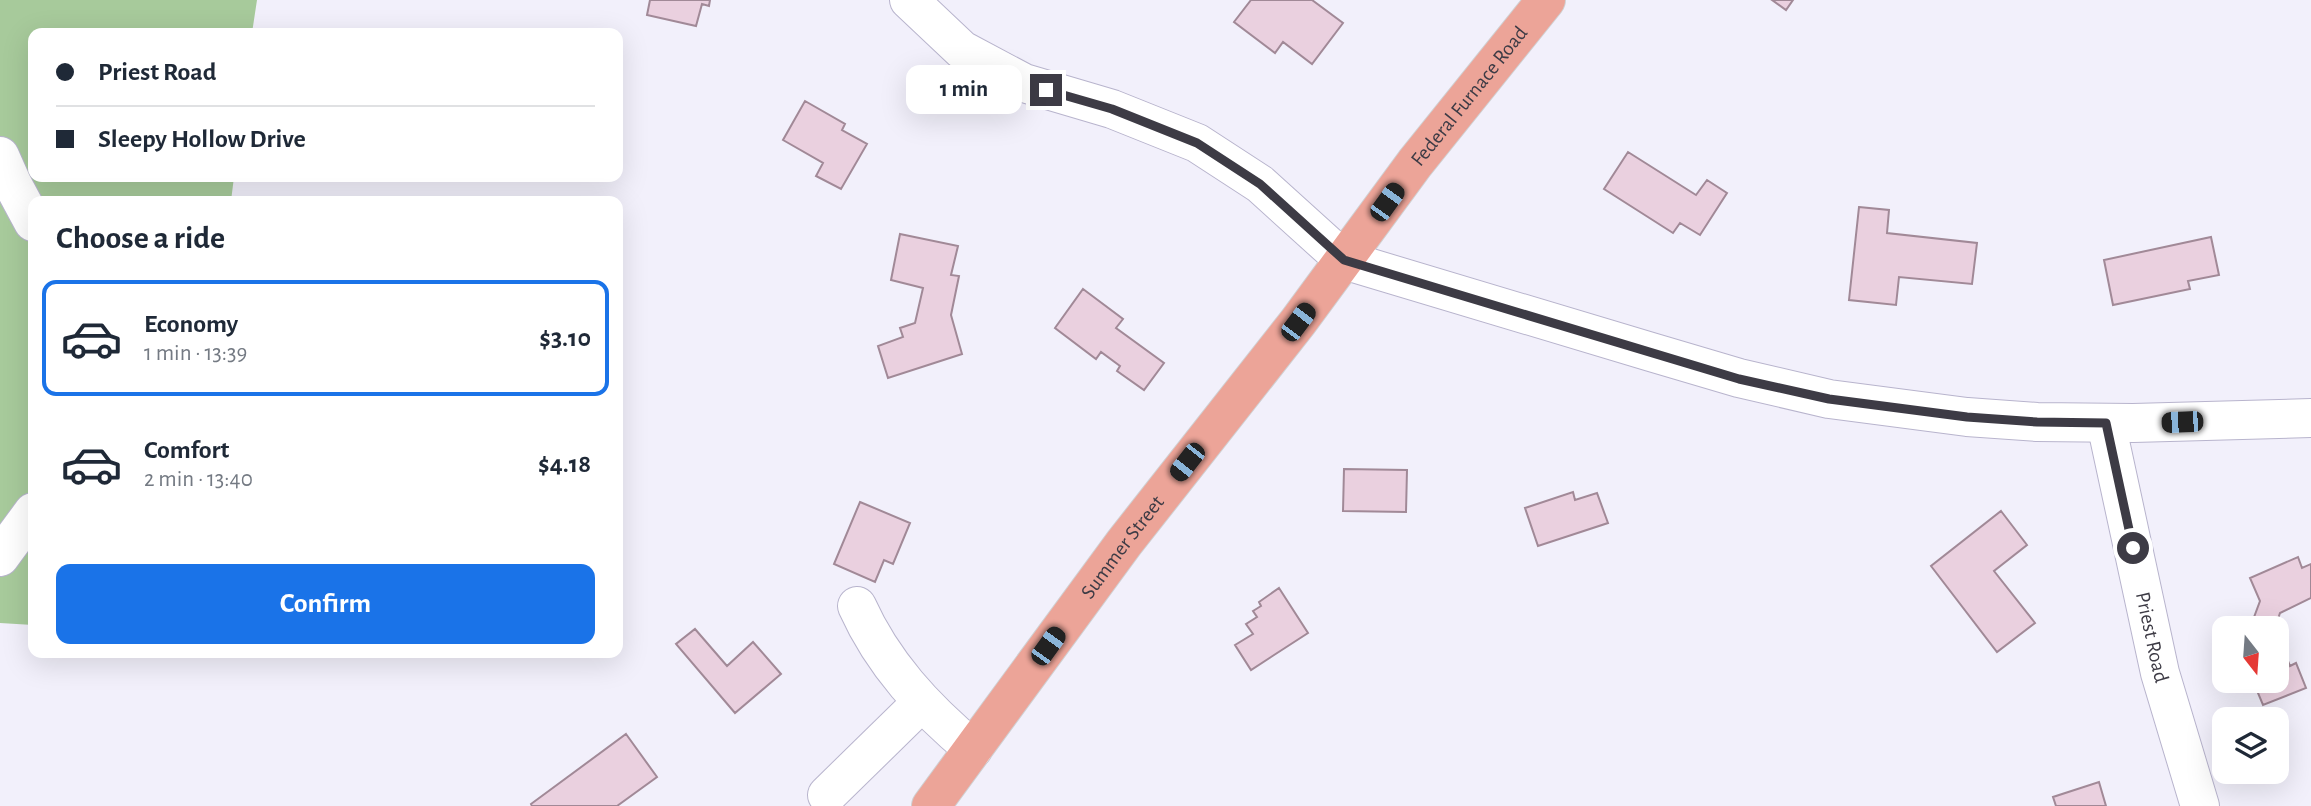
<!DOCTYPE html>
<meta charset="utf-8">
<style>
:root{--surface:#fff;--page:#f6f6f7;--text:#1f2937;--muted:#747a83;--line:#e0e1e3;--accent:#1a73e8}
body{margin:0;font-family:"Alegreya Sans",sans-serif;background:var(--page);color:var(--text);height:100vh;display:flex;flex-direction:column;font-size:26px;white-space:nowrap}
*{box-sizing:border-box;margin:0}
p{font-size:23px;color:var(--muted)}
.icon{flex:none;width:38px;height:38px;fill:none;stroke:currentColor;stroke-width:2;stroke-linecap:round;stroke-linejoin:round}
.map{position:relative;flex:1;overflow:hidden}
.side{position:absolute;left:28px;top:196px;width:595px;height:462px;display:flex;flex-direction:column;background:var(--surface);border-radius:14px;box-shadow:0 7px 28px #0002}
.side>*{flex:none}
.hud{position:absolute;left:28px;top:28px;width:595px;height:154px;border-radius:14px;box-shadow:0 7px 28px #0002;display:grid;align-content:center;height:154px;padding:0 28px;background:var(--surface)}
.needle{width:46px;rotate:163deg}
.tools{position:absolute;left:2212px;top:616px;display:grid;gap:14px}
.tools a{display:grid;place-items:center;width:77px;height:77px;border-radius:14px;background:var(--surface);box-shadow:0 7px 28px #0002;font-size:35px}
.end{position:absolute;width:32px;height:32px;margin:-16px;border:9px solid #3d3b45;background:#fff;box-shadow:0 0 0 4px #fff}
.from{border-radius:50%}
.bubble{position:absolute;height:49px;border-radius:14px;background:var(--surface);box-shadow:0 7px 28px #0002;font-size:23px;font-weight:700;line-height:49px;text-align:center}
.car{position:absolute;width:21px;height:42px;margin:-21px -10px;border-radius:9px;box-shadow:0 0 5px 2px #0007;background:linear-gradient(#222 24%,#8ab4d8 0 40%,#222 0 76%,#8ab4d8 0 86%,#222 0)}
.hud b{display:flex;align-items:center;gap:24px;height:66px;font-size:26px}
.hud b+b{border-top:2px solid var(--line)}
.hud i{width:18px;height:18px;background:var(--text)}
ul{padding:0;list-style:none}
li{display:flex;align-items:center;gap:21px;height:116px;margin:0 14px 10px;padding:0 14px;border:4px solid transparent;border-radius:14px}
li div{flex:1}
li b{display:block;font-size:26px}
li em{font-style:normal;font-weight:700}
li.selected{border-color:var(--accent)}
li>.icon{width:63px;height:63px;stroke-width:1.5}
h2{padding:0 28px;font-size:32px;line-height:84px}
.button{display:flex;gap:14px;margin-top:auto;padding:14px 28px}
.button a{flex:1;height:80px;border-radius:14px;background:var(--accent);color:#fff;font-size:28px;font-weight:700;line-height:80px;text-align:center}
.map>svg:first-child{display:block}
.green{fill:#a7ca9b}
.building{fill:#ead0df;stroke:#a18997;stroke-width:2}
.lines{fill:none;stroke-linecap:round;stroke-linejoin:round}
.minor-casing{stroke:#b8b4cd;stroke-width:40}
.major-casing{stroke:#d0d0d2;stroke-width:40}
.minor{stroke:#fff;stroke-width:38}
.major{stroke:#eca498;stroke-width:38}
.route{stroke:#3d3b45;stroke-width:9}
.labels{text-anchor:middle;dominant-baseline:central;stroke-width:6;stroke-linejoin:round;paint-order:stroke}
.street-label{font-size:21px;fill:#3d3b45;stroke:#f2f0fb}
</style>
<div class="map">
<svg width="2311" height="806" viewBox="0 0 2311 806">
<rect width="100%" height="100%" fill="#f2f0fb"/>
<!-- green -->
<path class="green" d="M0,0h257l-5,33h-219v144h201l-3,24h-198v424l-33,-2z"/>
<!-- building -->
<path class="building" d="M650,0h60l-1,6 -7,-2 -6,22 -49,-11z
M1251,0h61l31,23 -31,41 -29,-22 -8,11 -41,-31z
M1772,0h21l-7,10z
M805,101l40,23 -3,6 25,14 -26,45 -25,-13 7,-13 -40,-23z
M1628,152l68,43 11,-15 20,13 -27,42 -20,-12 -7,10 -69,-44z
M1859,207l30,3 -2,23 90,10 -5,41 -73,-7 -3,28 -47,-5z
M900,234l58,12 -7,29 8,1 -8,39 11,39 -74,24 -10,-32 25,-9 -3,-9 15,-5 8,-35 -32,-8z
M2211,237l8,38 -31,6 2,8 -77,16 -9,-45z
M1083,289l40,30 -7,9 48,35 -20,27 -27,-19 3,-5 -19,-14 -5,7 -41,-31z
M1344,469l63,1 -1,42 -63,-1z
M1573,492l2,8 22,-7 11,30 -70,23 -13,-38z
M860,502l50,21 -17,41 -9,-4 -9,22 -41,-18z
M2001,511l26,34 -33,26 41,52 -38,29 -66,-86z
M2298,557l4,11 9,-4v34l-31,15 -5,15h-25l10,-27 -10,-23z
M1279,588l29,45 -57,37 -16,-25 18,-11 -7,-10 11,-7 -4,-6 8,-5 -2,-4z
M695,629l32,37 26,-24 28,32 -46,39 -59,-69z
M2277,633l13,33 6,-3 10,25 -43,17 -10,-24h24z
M626,734l31,43 -40,29h-85l-1,-2z
M2099,782l7,24h-50l-3,-9z"/>
<g class="lines">
<!-- minor casing -->
<g class="minor-casing">
<g id="minor">
<path d="M909,0l53,50 62,33 88,26 85,34 63,41 84,76 307,92 88,26 90,21 138,18 70,5 96,1 178,-5"/>
<path d="M0,156l12,27 21,39"/>
<path id="s1" d="M2106,423l54,250 40,133"/>
<path d="M0,557l33,-45"/>
<path d="M857,606c26,58 68,103 116,143"/>
<path d="M827,795l95,-93"/>
</g>
</g>
<!-- major casing -->
<g class="major-casing">
<g id="major">
<path id="s2" d="M931,806l193,-263 174,-221 117,-159 131,-163"/>
</g>
</g>
<!-- minor -->
<use href="#minor" class="minor"/>
<!-- major -->
<use href="#major" class="major"/>
</g>
<g class="lines">
<!-- route -->
<path class="route" d="M1046,90l66,19 85,34 63,41 84,76 395,119 90,20 138,18 70,5 69,1 27,125"/>
</g>
<g class="labels">
<!-- street labels -->
<g class="street-label">
<text stroke="none"><textPath href="#s2" startOffset="891">Federal Furnace Road</textPath></text>
<text stroke="none"><textPath href="#s2" startOffset="322">Summer Street</textPath></text>
<text stroke="none"><textPath href="#s1" startOffset="219">Priest Road</textPath></text>
</g>
</g>
</svg>
<div class="tools">
<a><svg class="needle" viewBox="-14 -14 28 28"><path d="M0-13l5 13h-10z" fill="#e53935"/><path d="M0 13l5-13h-10z" fill="#747a83"/></svg></a>
<a><svg class="icon" aria-label="layers" viewBox="0 0 24 24"><path d="M12 4l9 5-9 5-9-5zM3 14l9 5 9-5"/></svg></a>
</div>
<i class="end from" style="left:2133px;top:548px"></i>
<i class="end" style="left:1046px;top:90px"></i>
<div class="bubble" style="left:906px;top:65px;width:116px">1 min</div>
<i class="car" style="left:1387px;top:202px;rotate:36deg"></i>
<i class="car" style="left:1298px;top:322px;rotate:37deg"></i>
<i class="car" style="left:2182px;top:422px;rotate:268deg"></i>
<i class="car" style="left:1187px;top:462px;rotate:218deg"></i>
<i class="car" style="left:1048px;top:646px;rotate:36deg"></i>
<div class="hud">
<b><i class="from"></i>Priest Road</b>
<b><i></i>Sleepy Hollow Drive</b>
</div>
<section class="side">
<h2>Choose a ride</h2>
<ul>
<li class="selected"><svg class="icon" aria-label="car" viewBox="0 0 24 24"><path d="M5 17H2v-5l4-1 3-4h7l3 4 3 1v5h-3M9 17h6M6 11h13"/><circle cx="7" cy="17" r="2"/><circle cx="17" cy="17" r="2"/></svg><div><b>Economy</b><p>1 min · 13:39</p></div><em>$3.10</em></li>
<li><svg class="icon" aria-label="car" viewBox="0 0 24 24"><path d="M5 17H2v-5l4-1 3-4h7l3 4 3 1v5h-3M9 17h6M6 11h13"/><circle cx="7" cy="17" r="2"/><circle cx="17" cy="17" r="2"/></svg><div><b>Comfort</b><p>2 min · 13:40</p></div><em>$4.18</em></li>
</ul>
<div class="button"><a>Confirm</a></div>
</section>
</div>
